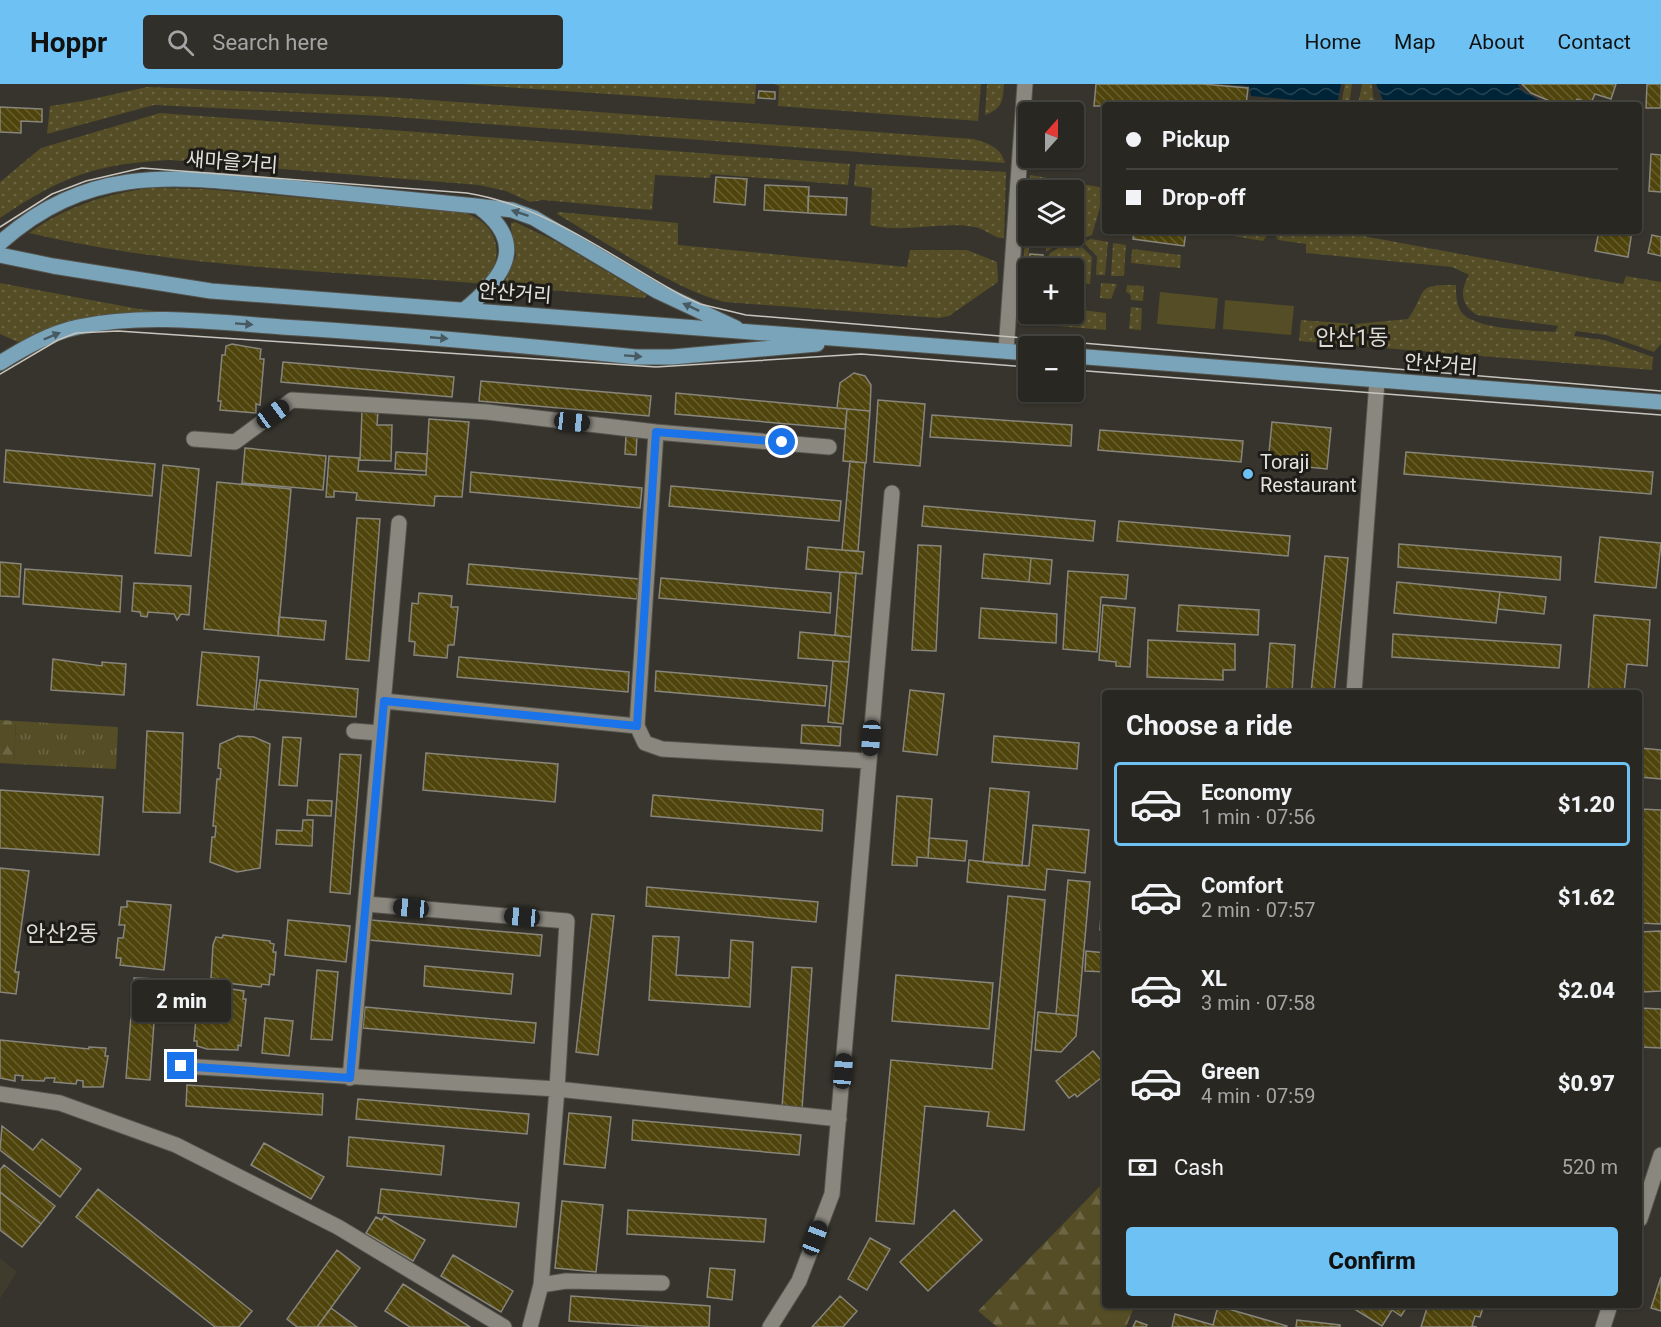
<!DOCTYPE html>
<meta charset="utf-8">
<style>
:root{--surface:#282721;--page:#302f2a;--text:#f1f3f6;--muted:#a5a5a5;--line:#44443f;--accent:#6dc2f3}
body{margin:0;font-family:Roboto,"Noto Sans KR",sans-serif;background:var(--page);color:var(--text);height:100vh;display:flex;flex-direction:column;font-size:22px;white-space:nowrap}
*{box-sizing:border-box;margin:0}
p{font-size:20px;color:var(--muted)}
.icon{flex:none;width:33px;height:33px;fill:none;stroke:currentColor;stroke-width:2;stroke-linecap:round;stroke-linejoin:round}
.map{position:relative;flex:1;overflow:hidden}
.side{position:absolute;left:1102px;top:606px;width:540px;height:618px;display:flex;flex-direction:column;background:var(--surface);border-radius:6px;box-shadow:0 2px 4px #0004,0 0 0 2px var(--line)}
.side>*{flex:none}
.banner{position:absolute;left:1102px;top:18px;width:540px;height:132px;border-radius:6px;box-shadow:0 2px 4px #0004,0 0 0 2px var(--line);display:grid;align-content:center;height:132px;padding:0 24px;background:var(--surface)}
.needle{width:39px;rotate:21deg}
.tools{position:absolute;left:1018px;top:18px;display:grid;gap:12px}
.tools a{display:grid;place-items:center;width:66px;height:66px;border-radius:6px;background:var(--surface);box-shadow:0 2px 4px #0004,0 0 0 2px var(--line);font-size:30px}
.end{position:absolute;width:27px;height:27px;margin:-14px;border:8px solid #1a73e8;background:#fff;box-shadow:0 0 0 3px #fff}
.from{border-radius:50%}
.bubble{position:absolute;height:42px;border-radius:6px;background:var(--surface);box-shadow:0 2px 4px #0004,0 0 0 2px var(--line);font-size:20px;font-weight:800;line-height:42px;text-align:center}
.car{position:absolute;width:18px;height:36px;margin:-18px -9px;border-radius:8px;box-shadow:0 0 4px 2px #0007;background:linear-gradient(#222 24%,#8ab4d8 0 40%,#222 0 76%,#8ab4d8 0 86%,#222 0)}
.banner b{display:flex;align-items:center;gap:21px;height:57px;font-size:22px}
.banner b+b{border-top:2px solid var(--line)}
.banner i{width:15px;height:15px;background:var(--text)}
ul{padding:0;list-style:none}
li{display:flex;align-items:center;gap:18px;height:84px;margin:0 12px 9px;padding:0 12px;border:3px solid transparent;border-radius:6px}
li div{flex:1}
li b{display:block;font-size:22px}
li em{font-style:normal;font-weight:800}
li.current{border-color:var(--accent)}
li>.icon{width:54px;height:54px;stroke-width:1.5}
h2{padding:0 24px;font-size:27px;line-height:72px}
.pay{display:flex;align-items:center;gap:15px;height:66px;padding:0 24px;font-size:22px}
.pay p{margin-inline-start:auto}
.primary-button{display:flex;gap:12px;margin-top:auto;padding:12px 24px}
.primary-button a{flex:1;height:69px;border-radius:6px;background:var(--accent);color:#111;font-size:24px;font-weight:800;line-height:69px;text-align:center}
header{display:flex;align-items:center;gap:36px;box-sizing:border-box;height:84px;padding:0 30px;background:var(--accent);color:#111}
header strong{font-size:28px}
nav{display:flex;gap:33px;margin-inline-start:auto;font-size:21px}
.search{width:420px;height:54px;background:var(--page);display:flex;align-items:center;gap:15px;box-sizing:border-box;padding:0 21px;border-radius:6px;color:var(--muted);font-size:22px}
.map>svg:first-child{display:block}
.built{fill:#3f3b2d}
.grass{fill:url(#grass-dots)}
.forest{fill:url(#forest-firs)}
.park{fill:url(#park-tufts)}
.pitch{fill:#554d26}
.water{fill:url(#water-waves)}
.building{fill:url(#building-back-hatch);stroke:#87857c;stroke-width:1.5}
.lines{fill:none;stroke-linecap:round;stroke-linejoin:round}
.minor-casing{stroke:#54534c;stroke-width:17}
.major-casing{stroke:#54534c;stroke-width:17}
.minor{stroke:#89877e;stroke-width:15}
.major{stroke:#7aa4ba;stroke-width:15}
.tram{stroke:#c5c4be;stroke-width:1.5}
.oneway{fill:#475961}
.route{stroke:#1a73e8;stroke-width:8}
.poi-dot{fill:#6dc2f3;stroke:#1d1c18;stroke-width:2}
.labels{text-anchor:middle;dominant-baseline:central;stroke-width:6;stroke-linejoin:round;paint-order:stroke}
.street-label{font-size:20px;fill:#e3e2dc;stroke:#1d1c18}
.poi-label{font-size:20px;fill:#e3e2dc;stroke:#1d1c18;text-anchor:start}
.quarter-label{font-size:22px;fill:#dedcd1;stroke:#1d1c18}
</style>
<header>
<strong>Hoppr</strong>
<div class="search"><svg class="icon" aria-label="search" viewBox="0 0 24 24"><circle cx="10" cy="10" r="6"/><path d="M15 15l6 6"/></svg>Search here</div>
<nav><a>Home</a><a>Map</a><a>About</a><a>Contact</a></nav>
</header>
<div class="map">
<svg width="1661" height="1243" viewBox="0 0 1661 1243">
<defs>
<pattern id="grass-dots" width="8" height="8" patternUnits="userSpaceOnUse" patternTransform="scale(1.5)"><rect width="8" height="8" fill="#554d26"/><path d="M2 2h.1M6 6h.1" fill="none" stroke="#6d6645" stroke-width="1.8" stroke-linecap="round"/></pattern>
<pattern id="forest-firs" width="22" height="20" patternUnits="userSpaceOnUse" patternTransform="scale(1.5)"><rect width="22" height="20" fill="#554d26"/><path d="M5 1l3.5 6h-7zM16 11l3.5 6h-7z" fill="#6d6645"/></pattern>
<pattern id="park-tufts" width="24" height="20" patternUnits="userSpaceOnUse" patternTransform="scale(1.5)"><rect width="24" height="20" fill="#554d26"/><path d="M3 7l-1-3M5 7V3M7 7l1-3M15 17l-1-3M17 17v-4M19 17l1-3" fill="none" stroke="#6d6645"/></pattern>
<pattern id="water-waves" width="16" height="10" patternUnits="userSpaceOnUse" patternTransform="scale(1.5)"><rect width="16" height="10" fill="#002437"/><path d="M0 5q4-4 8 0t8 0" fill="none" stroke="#254453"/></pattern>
<pattern id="building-back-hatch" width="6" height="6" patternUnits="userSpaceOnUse" patternTransform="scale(1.5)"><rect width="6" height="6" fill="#4f440c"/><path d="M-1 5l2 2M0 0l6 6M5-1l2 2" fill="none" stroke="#685f2f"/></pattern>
</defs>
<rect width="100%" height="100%" fill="#36342c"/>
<!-- built -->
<path class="built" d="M0,1174l17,14 -17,27z"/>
<!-- grass -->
<path class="grass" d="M461,0h303h-8l-1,20z
M774,0h207l-3,37 -200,-15 1,-20z
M987,0h17c-1,17 -2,25 -19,31z
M1345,0h7l-3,21h-8z
M1362,0h10l1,13 6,8h-21z
M147,3l241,10 586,42c15,5 27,8 31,24l-623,-47 -228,-11 -107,29 3,-28 33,-5z
M160,29l690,51 -2,21 -137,-11 -1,4 -55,-3 -3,35 -109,-10 -13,2 -24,-11 -27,-6 -309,-25c-74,4 -108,16 -170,58v-36l41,-34z
M856,80l150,8 -2,66c-10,1 -19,-10 -30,-11 -34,-6 -70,7 -104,-2l2,-37 -18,-2z
M1030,91l75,13 1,16h-5l-9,31 -12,4 -13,-1 -21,14v-11h-17l-1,26 -5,-1 6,-74v44h45v-46h-45z
M151,104l53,1 259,23c36,12 42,41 23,72 -152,-13 -309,-16 -457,-51 38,-27 76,-39 122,-45z
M558,128l120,11v22l229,22 3,-17h57l30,12 1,20 -49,34 -10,2 -214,-16c-50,-12 -121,-61 -168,-88z
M515,138l40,19 92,54 -3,3 -141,-12 13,-30 -5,-28v-5z
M1203,147h133l287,53 3,-8 35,6v62l-7,8 -48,-17 -30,-4 -2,5 30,4 49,17 -1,13 -353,-29 2,-21 54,4 53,-5c20,-28 5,-35 48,-34 0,9 0,20 6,28 15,17 71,17 93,19l3,-6 -81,-11c-17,-10 -17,-25 -8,-40l-17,-8 -146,-14v-9l-28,-4 -3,-6 -6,-1 -6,8z
M1091,155l17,3 -3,33h-9l1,-19 -14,-14z
M1067,158l12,2 13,13 -2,27 -16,-2v-14h-26l1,-14z
M1113,159l13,2 -2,31h-13z
M1132,165l49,6 -1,13 -49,-5z
M1023,190h4l2,40h45v-5l32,4v17l-86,-7z
M0,199l139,26 67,8 -63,-3 -125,28 -18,-8z
M1101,199l16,1 -6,15 -11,-1z
M1127,201l17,1 -1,15 -12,-1 -1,-6 -4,-2z
M1131,223l11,1 -1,22 -12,-1z"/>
<!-- forest -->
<path class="forest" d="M0,636l16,1 -2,43 -14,-1z
M1105,1097l1,124h29l-9,22h-129l-19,-16z"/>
<!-- park -->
<path class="park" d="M16,637l102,6 -2,42 -102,-5z"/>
<!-- pitch -->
<path class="pitch" d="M1160,208l58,6 -3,31 -58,-5z
M1225,216l69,6 -3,29 -68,-6z"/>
<!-- water -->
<path class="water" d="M1224,0h117l-3,16 -8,3 -79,-7 -2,-10z
M1376,0h142l3,6 27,15h-163z"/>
<!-- building -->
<path class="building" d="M1096,0h107l45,4 -2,17 -152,1z
M1522,0h94l-5,15 -16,-5 -4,9 -14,-4 -4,6h-14l-28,-12z
M1647,0h14v24h-15z
M759,7l16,1v7l-17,-1z
M0,23l42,2v13l-21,-1v12l-21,-1z
M1651,70l10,1v37l-12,-1z
M716,93l31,2 -2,26 -31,-3z
M765,101l44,2 -1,26 -44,-3z
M808,112l39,2 -1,17 -38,-2z
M1134,147h52l-2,15 -51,-7z
M1599,147h33l-4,26 -33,-6z
M1652,151l9,2v19l-13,-3z
M1030,170l13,1v13h-14z
M232,260l29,5 -1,10h4l-4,46 -4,-1v9l-36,-3 1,-9h-3l4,-46h3l1,-9z
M283,278l171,15 -2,20 -171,-15z
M854,289l11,3 6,9 -1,26 -33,-3 3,-25z
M481,297l170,15 -2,20 -170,-15z
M676,309l171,16 -2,20 -170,-15z
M878,316l47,4 -5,62 -46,-4z
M847,325l23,2 -4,52 -23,-2z
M362,327h16l-1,14h15l-1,36 -31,-1z
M932,331l140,10 -1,21 -141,-9z
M429,335l40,3 -7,75 -27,-1 -1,10 -78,-6 1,-7 -23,-2v6h-8l3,-41 30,2 -1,13 68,4z
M1272,338l59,6 -4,41 -59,-6z
M1100,346l143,11 -2,21 -143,-12z
M626,351l11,1 -1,19 -11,-1z
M245,364l81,8 -3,34 -81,-7z
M6,366l149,14 -3,32 -148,-14z
M396,368l31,2 -1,17 -31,-2z
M1406,368l247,20 -2,22 -247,-20z
M850,377l15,2 -7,88 -16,-1z
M163,381l36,4 -8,87 -36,-3z
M471,388l171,16 -2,20 -170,-16z
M217,398l74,7 -13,147 -74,-7z
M671,402l170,15 -2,20 -170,-15z
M924,422l171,15 -2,20 -171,-15z
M357,434l23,1 -11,142 -23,-2z
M1119,437l171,15 -2,20 -171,-15z
M1600,453l61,6 -5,45 -61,-6z
M1399,460l162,13 -1,23 -162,-13z
M918,461l23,1 -5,105 -24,-1z
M808,463l56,5 -2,22 -56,-5z
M984,470l47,4 -2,24 -47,-4z
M1325,472l23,2 -14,135h-23z
M1031,474l21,2 -2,24 -21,-2z
M0,478l21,2 -2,33 -19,-1z
M469,480l170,15 -2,20 -170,-15z
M25,485l97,7 -2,36 -97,-8z
M1068,487l60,4 -2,24 -25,-2 -4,55 -34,-3z
M840,488l16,1 -5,64 -16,-2z
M661,494l170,15 -1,20 -171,-15z
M1397,498l103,10 -4,31 -102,-10z
M134,499l57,3 -2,29 -8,-1 -4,6 -3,-6 -26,-2 -1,5 -6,-1 -1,-4 -8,-1z
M1500,508l46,5 -2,17 -46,-5z
M419,509l33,3 -1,11h7l-4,38h-6l-1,13 -33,-3 1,-13 -6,-1 3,-38 6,1z
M1103,521l32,3 -5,59 -14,-1v-4l-17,-2z
M1179,521l80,5 -1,25 -81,-4z
M981,524l76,6 -1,29 -77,-5z
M1594,531l56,5 -3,46 -20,-2 -3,29h-36z
M279,533l47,4 -2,19 -46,-4z
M800,548l51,5 -2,25 -51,-4z
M1393,550l168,11 -2,23 -167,-11z
M1148,556l87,4v26h-12v10l-76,-3z
M1270,559l25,2 -3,48h-26z
M202,568l57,5 -5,53 -57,-5z
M459,573l170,15 -1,20 -171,-15z
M53,575l49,7v-4l24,2 -2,31 -73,-5z
M833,577l16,1 -6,62 -15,-2z
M656,587l171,15 -2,20 -170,-15z
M260,596l98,9 -2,28 -100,-8z
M910,606l34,4 -7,61 -34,-4z
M802,641l39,2 -1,19 -39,-3z
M147,647l36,2 -3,80 -37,-1z
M238,652l16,1 16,7 -10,124 -23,4 -27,-10 2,-25h3l1,-11h-3l4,-47h3l1,-10 -3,-1 2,-24z
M994,652l85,7 -2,26 -85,-7z
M283,653l18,1 -4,48 -18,-1z
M1640,664l21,2v29l-21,-2z
M426,669l132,11 -3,38 -132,-12z
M340,670l21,1 -11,139 -20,-2z
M990,704l39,4 -7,74 -39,-4z
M0,706l103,7 -4,58 -99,-7z
M653,711l170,15 -1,21 -171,-15z
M897,712l35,3 -4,59 -11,-1v9l-25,-1z
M308,716l24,1 -1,15 -24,-1z
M1640,725l21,1v114l-21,-1 2,-68h-2z
M303,736h10l-1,26 -36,-2 1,-14 25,1z
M1033,741l56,5 -4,43 -38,-4 -2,21 -78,-8 2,-22 60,6z
M929,754l38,3 -2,20 -37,-3z
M0,784l29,3 -14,101h4l-3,22 -16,-2z
M1068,796l22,2 -12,134 -22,-2z
M647,803l171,15 -2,20 -170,-16z
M1008,812l37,4 -21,230 -37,-4 2,-14 -64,-6 -11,118 -38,-3 15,-161 101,9z
M1102,814h4v32h-6z
M127,817l44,4 -7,65 -44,-5 1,-7h-5l2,-20h5l2,-13h-6l2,-18h6z
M592,830l22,2 -16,139 -22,-3z
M288,836l62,6 -4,36 -61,-7z
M371,836l171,15 -2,21 -171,-16z
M1661,847v60l-18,1v-6h-3v-54z
M223,851l47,6v2l4,1 -1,8h3l-2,23 -4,-1 -1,11 -7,-1 -1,3 -42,-5v-3l-8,-1 2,-33 3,-8 6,1z
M653,852l26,1 -3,38 53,3 2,-38 22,2 -3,65 -101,-7z
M1086,867l20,2v19l-21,-1z
M425,882l88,8 -2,20 -87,-8z
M792,883l20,1 -10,141 -20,-1z
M317,886l21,2 -6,68 -21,-1z
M896,891l97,8 -4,46 -97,-8z
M134,894l23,1 -7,101 -24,-2z
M212,902l32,5 -1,8h3l-5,47 -3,-1v5l-31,-1 -10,-3v-5h-3l4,-47 4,1 1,-8z
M365,923l171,16 -2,20 -171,-15z
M1640,924l21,1v39l-21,-1z
M1038,928l40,4 -2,20 -15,16 -26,-2z
M265,934l28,3 -4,35 -27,-3z
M0,956l89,9v-2l17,1 -1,8h3l-5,31h-20v-6l-6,-1 -1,4 -22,-2 1,-4h-10l-1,3 -22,-1 1,-4 -8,-1v6l-15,-3z
M1093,967l13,15v8l-29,23 -2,-3 -6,4 -13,-17z
M187,1001l136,9 -1,21 -136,-9z
M358,1015l171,15 -2,20 -171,-15z
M569,1029l42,4 -6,51 -41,-4z
M633,1036l168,15 -2,20 -167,-15z
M2,1042l31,24 9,-11 39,30 -21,28 -60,-47z
M349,1053l95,9 -3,29 -94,-9z
M264,1059l60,34 -13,22 -60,-34z
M4,1081l51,41 -14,18 -41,-32v-22z
M98,1105l154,122 -13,16h-24l-139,-110z
M381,1105l138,14 -3,24 -138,-14z
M0,1108l41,32 -19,23 -22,-17z
M562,1117l41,4 -7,67 -41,-4z
M628,1126l138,9 -2,23 -137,-8z
M954,1126l28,30 -54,51 -28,-29z
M384,1132l41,24 -12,21 -47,-28 10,-16 6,3z
M870,1154l20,11 -23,41 -19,-11z
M337,1166l23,18 -43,59h-20l-10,-8z
M453,1171l60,36 -12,21 -60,-36z
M710,1184l25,2 -3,30 -25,-3z
M1661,1193v34l-10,-3z
M403,1200l67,43h-60l-25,-16z
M571,1212l139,10 -1,21h-53l-87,-6z
M840,1212l17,15 -14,16h-31z
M1352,1221h56l-7,11 -9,-6 -10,16 -31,-19z
M1428,1221h56l-4,12 -5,-1 -3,10 5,1h-56z
M1218,1222l69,20 -1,1h-114l3,-13 38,11z
M331,1224l26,19h-40z
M1297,1236l43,5v2h-44z
M1136,1237l11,4 -1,2h-13z"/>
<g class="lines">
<!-- minor casing -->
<g class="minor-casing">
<path id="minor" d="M1006,267l19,-267
M656,348l-19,294 8,17 17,6 207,12
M194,355l41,3 57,-42 195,12 169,20 173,15
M1354,609l23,-312
M384,617l253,25
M354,647l26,2
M366,820l201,17 -10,168 -16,196 -11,42
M181,982l376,23 282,30
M350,994l49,-555
M0,1010l60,9 116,42 162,82 166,100
M1640,1135l21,-64
M541,1201l25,-4 96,2
M770,1243l29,-46 33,-87 60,-701
M1603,1243l7,-22"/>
</g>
<!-- major casing -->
<g class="major-casing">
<path id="major" d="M0,159c92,-82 180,-66 294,-55 61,6 121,12 182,18l36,4 22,8 123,73 79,37
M0,171l53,11 158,25 818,62
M464,226c38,-31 66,-65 15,-103
M1074,272l587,46
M0,279c24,-15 50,-30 78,-36 66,-14 137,-5 204,0 118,7 236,18 354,30h36l145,-13"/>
</g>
<!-- minor -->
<use href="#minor" class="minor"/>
<!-- major -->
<use href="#major" class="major"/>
<!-- tram -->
<path class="tram" d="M0,143l52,-33 34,-13 56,-13 325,25c80,13 146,65 216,103l17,8 46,11 915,76
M1074,286l587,45
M0,290l58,-34 18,-7 42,-2 538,36 205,-13 168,13"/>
</g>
<!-- one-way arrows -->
<defs><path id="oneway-solid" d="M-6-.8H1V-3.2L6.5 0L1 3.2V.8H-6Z" transform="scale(1.5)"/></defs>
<g class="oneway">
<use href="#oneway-solid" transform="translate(520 129) rotate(-162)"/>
<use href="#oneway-solid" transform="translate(691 223) rotate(-155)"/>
<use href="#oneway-solid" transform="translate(244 240) rotate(4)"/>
<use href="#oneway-solid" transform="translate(52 252) rotate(-23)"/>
<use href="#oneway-solid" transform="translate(439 254) rotate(5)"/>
<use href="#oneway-solid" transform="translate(633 272) rotate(4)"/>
</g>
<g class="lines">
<!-- route -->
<path class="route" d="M181,982l169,12 34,-377 253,25 19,-294 126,10"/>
</g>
<!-- markers -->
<circle class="poi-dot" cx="1248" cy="390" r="6"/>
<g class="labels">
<!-- street labels -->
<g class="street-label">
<text transform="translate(232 78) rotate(4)">새마을거리</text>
<text transform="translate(515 209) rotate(4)">안산거리</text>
<text transform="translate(1441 280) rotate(4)">안산거리</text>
</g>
<!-- poi labels -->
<g class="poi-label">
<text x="1260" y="378">Toraji<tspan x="1260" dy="23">Restaurant</tspan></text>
</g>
<!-- quarter labels -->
<g class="quarter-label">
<text x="1352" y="253">안산1동</text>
<text x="62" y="849">안산2동</text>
</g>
</g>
</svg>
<div class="tools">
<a><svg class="needle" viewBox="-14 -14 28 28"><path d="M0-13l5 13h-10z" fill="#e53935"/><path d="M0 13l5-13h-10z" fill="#a5a5a5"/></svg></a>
<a><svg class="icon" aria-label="layers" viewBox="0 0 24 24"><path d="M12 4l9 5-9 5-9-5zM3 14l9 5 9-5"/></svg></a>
<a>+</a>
<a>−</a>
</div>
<i class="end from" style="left:782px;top:358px"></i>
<i class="end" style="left:181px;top:982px"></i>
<div class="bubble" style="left:132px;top:896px;width:99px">2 min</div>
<i class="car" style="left:273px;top:330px;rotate:54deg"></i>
<i class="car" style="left:572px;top:338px;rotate:96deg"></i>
<i class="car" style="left:871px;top:654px;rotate:184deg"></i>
<i class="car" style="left:411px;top:824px;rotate:275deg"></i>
<i class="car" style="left:522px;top:833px;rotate:275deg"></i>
<i class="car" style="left:843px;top:987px;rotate:5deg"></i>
<i class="car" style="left:815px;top:1154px;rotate:21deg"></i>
<div class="banner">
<b><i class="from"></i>Pickup</b>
<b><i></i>Drop-off</b>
</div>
<section class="side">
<h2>Choose a ride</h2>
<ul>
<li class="current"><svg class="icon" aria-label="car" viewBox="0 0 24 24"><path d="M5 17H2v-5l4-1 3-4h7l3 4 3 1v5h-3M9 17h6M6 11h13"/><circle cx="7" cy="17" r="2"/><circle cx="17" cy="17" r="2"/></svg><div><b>Economy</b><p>1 min · 07:56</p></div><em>$1.20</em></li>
<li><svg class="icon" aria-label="car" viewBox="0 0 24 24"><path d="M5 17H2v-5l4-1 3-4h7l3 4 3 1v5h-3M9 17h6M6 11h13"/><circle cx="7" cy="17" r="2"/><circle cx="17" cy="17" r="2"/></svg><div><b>Comfort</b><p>2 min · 07:57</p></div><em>$1.62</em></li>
<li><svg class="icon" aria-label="car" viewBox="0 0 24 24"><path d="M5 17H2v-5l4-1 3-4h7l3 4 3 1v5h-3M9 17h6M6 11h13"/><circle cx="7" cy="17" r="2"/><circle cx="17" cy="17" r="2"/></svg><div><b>XL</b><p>3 min · 07:58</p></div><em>$2.04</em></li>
<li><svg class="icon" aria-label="car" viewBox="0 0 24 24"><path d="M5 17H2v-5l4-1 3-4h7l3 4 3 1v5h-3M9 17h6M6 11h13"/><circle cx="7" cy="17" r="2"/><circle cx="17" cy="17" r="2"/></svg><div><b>Green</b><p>4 min · 07:59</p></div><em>$0.97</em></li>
</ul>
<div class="pay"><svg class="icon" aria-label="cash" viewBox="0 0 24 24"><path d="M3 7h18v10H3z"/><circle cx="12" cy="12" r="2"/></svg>Cash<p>520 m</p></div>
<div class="primary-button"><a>Confirm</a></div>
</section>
</div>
